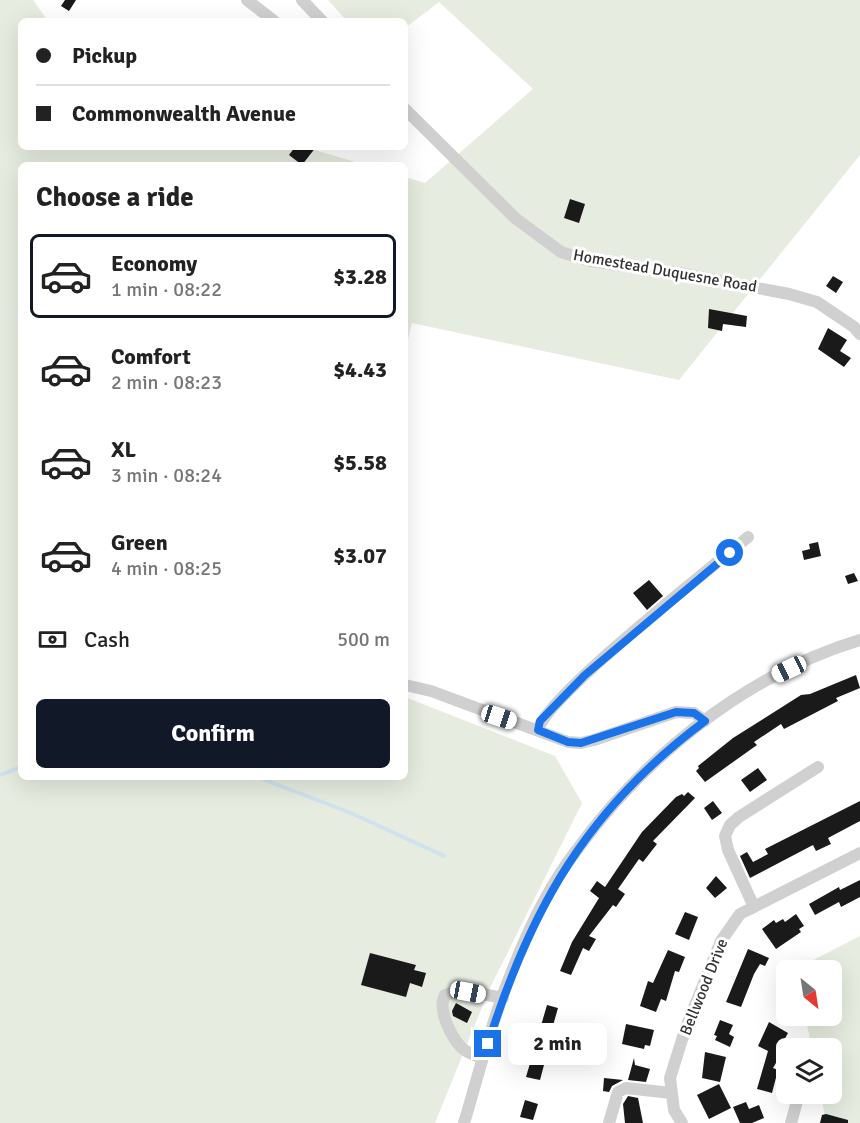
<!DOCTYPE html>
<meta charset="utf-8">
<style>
:root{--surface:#fff;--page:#f2f2f2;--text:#222;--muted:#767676;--line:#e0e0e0;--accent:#111827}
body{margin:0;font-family:Signika,sans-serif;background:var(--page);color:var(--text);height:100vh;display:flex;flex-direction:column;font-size:22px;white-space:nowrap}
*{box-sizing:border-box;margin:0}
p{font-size:20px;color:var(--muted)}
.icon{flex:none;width:33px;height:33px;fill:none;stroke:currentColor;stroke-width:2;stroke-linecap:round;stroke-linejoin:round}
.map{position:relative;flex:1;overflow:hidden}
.sheet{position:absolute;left:18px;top:162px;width:390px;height:618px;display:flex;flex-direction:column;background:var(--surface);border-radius:9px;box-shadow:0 6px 24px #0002}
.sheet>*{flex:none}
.top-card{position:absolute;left:18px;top:18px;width:390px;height:132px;border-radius:9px;box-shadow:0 6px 24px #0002;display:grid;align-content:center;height:132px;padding:0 18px;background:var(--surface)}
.needle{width:39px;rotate:150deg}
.controls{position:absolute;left:776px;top:960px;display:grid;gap:12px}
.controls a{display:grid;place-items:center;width:66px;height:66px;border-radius:9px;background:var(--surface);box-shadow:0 6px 24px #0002;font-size:30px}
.end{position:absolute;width:27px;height:27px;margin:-14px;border:8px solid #1a73e8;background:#fff;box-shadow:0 0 0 3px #fff}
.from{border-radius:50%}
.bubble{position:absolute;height:42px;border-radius:9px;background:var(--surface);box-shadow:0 6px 24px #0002;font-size:20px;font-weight:800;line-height:42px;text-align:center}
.car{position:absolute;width:18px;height:36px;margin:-18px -9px;border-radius:8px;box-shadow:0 0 4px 2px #0007;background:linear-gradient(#fff 24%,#345 0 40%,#fff 0 76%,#345 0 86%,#fff 0)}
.top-card b{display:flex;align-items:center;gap:21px;height:57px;font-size:22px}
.top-card b+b{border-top:2px solid var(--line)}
.top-card i{width:15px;height:15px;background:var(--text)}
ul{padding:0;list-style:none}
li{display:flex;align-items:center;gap:18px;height:84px;margin:0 12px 9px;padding:0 6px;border:3px solid transparent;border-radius:9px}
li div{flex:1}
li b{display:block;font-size:22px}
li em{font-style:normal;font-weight:800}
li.selected{border-color:var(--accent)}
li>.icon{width:54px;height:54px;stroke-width:1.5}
h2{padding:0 18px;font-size:27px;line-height:72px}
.pay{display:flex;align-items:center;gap:15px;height:66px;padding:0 18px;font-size:22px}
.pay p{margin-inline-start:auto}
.cta{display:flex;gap:12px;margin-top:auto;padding:12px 18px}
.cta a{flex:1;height:69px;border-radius:9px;background:var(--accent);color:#fff;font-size:24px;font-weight:800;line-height:69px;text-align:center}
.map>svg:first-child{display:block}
.green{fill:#e6ecdf}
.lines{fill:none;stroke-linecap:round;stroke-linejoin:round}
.stream{stroke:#cfe2ee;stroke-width:4}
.building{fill:#1a1a1a}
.minor{stroke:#d0d0d0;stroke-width:12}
.route{stroke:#1a73e8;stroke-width:8}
.labels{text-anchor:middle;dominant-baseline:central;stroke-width:6;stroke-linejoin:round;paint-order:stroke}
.street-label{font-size:16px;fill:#333;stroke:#fff}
</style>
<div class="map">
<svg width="860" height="1123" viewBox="0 0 860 1123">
<rect width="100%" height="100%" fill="#fff"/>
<!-- green -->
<path class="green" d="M0,0h33l15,21h-27v126h284l60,18h-344v612h384v-80l150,59 27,47 -93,187 -54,133h-435z
M328,0h532v155l-181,225 -267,-57 -7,28v-174l20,6 108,-94 -94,-87 -34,26v-7h-58z
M860,936v187h-34l-5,-29h10v-46h-19l-7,-32h26v-46l-35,-1z"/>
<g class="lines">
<!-- stream -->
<path class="stream" d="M0,775l21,-8
M257,777l94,36 93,43"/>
</g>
<!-- building -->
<path class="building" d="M65,0h11l-7,11 -8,-5z
M295,147h21l-14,18 -13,-10z
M570,199l15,5 -6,19 -15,-5z
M833,276l10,6 -7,11 -10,-7z
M709,309l38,7 -1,11 -23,-3 -1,7 -14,-3z
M828,328l19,12 -7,11 11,7 -7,9 -26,-18z
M818,542l3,14 -17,4 -2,-9 8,-2 -1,-5z
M854,573l4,8 -10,3 -3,-8z
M649,580l14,16 -16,14 -14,-17z
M856,675l4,13 -24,10 2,3 -54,28 -3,-5 -27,18 3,3 -52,37 -9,-11 3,-3 -1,-2 35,-28 68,-43 9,-1z
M758,768l9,12 -17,12 -9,-12z
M688,792l7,6 -42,43 4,3 -14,18 -4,-3 -21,30 7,5 -9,13 -3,-2 -24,31 7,3 -7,12 -6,-3 -12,27 -11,-4 12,-29 27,-44 -9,-7 7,-10 8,6 37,-55 34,-35 6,-3 2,2z
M713,801l9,12 -10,7 -8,-12z
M860,801v20l-32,17 3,6 -15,7 -3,-6 -63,33 -10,-22 7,-4 6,10 15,-8 -3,-5z
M716,876l11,12 -12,10 -9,-10z
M860,880v17l-19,10 -2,-5 -24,13 -6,-11 30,-17 1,3z
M685,912l13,5 -9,23 -14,-6z
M796,914l8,12 -5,3 2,3 -25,17 -14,-20 12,-9 2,3 7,-4 2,3z
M748,949l21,9 -4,8 -5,-2 -6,10 -13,33 -15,-5z
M668,950l17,7 -6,15 -4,-1 -9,30 -5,-2 -5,13 -16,-6 8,-25 5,2z
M370,953l46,12 -2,5 12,3 -4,14 -12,-4 -4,14 -45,-12z
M456,1003l16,9 -5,11 -14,-7 -1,-5z
M547,1005l11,3 -16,56 2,1 -4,15 -5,-1 -9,-2z
M720,1020l13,5 -4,9 5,3 -4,10 -15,-7 2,-4 -3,-1z
M769,1022l19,11 -6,11 4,2 -13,22 5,2 -6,23 -15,-4 11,-38 -10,-5z
M626,1024l28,6 -4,16 -5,-1 -1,4 -22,-5z
M705,1052l21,5 -6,25 -18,-4z
M634,1058l1,7 15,4 -4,13 -18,-2z
M604,1078l19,2 -11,6 -3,6 -6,-1z
M719,1084l12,24 -22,11 -12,-24z
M628,1096l10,2 5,25h-18l-2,-19z
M525,1100l13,4 -5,16 -13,-3z
M746,1102l3,7 10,-4 5,13 -12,5h-12l-7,-16z
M826,1114l22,6v3h-28l2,-8z"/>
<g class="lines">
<!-- minor -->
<path class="minor" d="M247,0l27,21
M302,0l20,21
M405,109l110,109 46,34 29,9 94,13 105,20 28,8 37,25 6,7
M405,685l26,6 137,51 13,1 13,-3 82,-28 18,1 11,8
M538,730c9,-34 173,-162 210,-193
M754,907l-26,-57 -3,-14 5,-11 9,-8 79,-50
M483,1058c-7,-2 -16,-5 -21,-10 -11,-11 -25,-39 -17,-53l17,-5 41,8
M464,1123c15,-50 28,-103 48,-152 16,-41 37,-85 64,-120 69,-95 171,-177 284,-211
M609,1123l9,-31 8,-4 45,5
M682,1123l-8,-13 -4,-32 15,-48 36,-89 19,-27 120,-61
M791,1123l8,-29"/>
</g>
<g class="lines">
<!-- route -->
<path class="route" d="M488,1044c43,-137 100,-236 217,-323l-11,-8 -18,-1 -95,31 -13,-1 -30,-12 2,-9 45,-46 145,-122"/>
</g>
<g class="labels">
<!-- street labels -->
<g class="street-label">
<text transform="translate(665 271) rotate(10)">Homestead Duquesne Road</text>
<text transform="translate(704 987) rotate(-68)">Bellwood Drive</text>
</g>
</g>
</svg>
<div class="controls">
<a><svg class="needle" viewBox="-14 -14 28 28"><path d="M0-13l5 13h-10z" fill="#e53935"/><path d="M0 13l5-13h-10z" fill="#767676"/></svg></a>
<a><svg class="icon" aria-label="layers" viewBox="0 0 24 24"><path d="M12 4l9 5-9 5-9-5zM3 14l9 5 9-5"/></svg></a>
</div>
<i class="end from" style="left:730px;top:553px"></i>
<i class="end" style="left:488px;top:1044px"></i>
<div class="bubble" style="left:508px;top:1023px;width:99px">2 min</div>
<i class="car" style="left:789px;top:669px;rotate:245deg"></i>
<i class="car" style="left:499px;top:717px;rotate:108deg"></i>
<i class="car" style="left:468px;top:992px;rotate:101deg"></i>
<div class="top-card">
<b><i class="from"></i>Pickup</b>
<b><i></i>Commonwealth Avenue</b>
</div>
<section class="sheet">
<h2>Choose a ride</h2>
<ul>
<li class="selected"><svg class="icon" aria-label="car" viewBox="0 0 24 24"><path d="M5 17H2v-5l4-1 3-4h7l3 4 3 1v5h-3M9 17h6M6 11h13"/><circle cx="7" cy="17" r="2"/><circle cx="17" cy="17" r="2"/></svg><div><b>Economy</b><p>1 min · 08:22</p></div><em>$3.28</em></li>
<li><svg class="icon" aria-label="car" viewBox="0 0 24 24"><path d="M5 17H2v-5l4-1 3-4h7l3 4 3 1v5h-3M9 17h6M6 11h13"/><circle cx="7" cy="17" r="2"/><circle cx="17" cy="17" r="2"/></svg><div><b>Comfort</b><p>2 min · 08:23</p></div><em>$4.43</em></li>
<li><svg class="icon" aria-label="car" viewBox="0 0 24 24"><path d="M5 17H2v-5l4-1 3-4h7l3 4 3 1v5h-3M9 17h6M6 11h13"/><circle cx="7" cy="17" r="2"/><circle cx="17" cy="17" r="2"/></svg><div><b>XL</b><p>3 min · 08:24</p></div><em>$5.58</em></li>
<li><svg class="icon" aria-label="car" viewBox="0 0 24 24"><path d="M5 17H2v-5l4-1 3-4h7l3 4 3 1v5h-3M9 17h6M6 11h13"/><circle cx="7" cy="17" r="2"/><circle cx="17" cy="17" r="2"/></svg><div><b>Green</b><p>4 min · 08:25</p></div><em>$3.07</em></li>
</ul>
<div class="pay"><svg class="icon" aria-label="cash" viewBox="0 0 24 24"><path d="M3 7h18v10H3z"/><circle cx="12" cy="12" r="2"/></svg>Cash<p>500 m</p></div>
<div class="cta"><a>Confirm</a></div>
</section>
</div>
